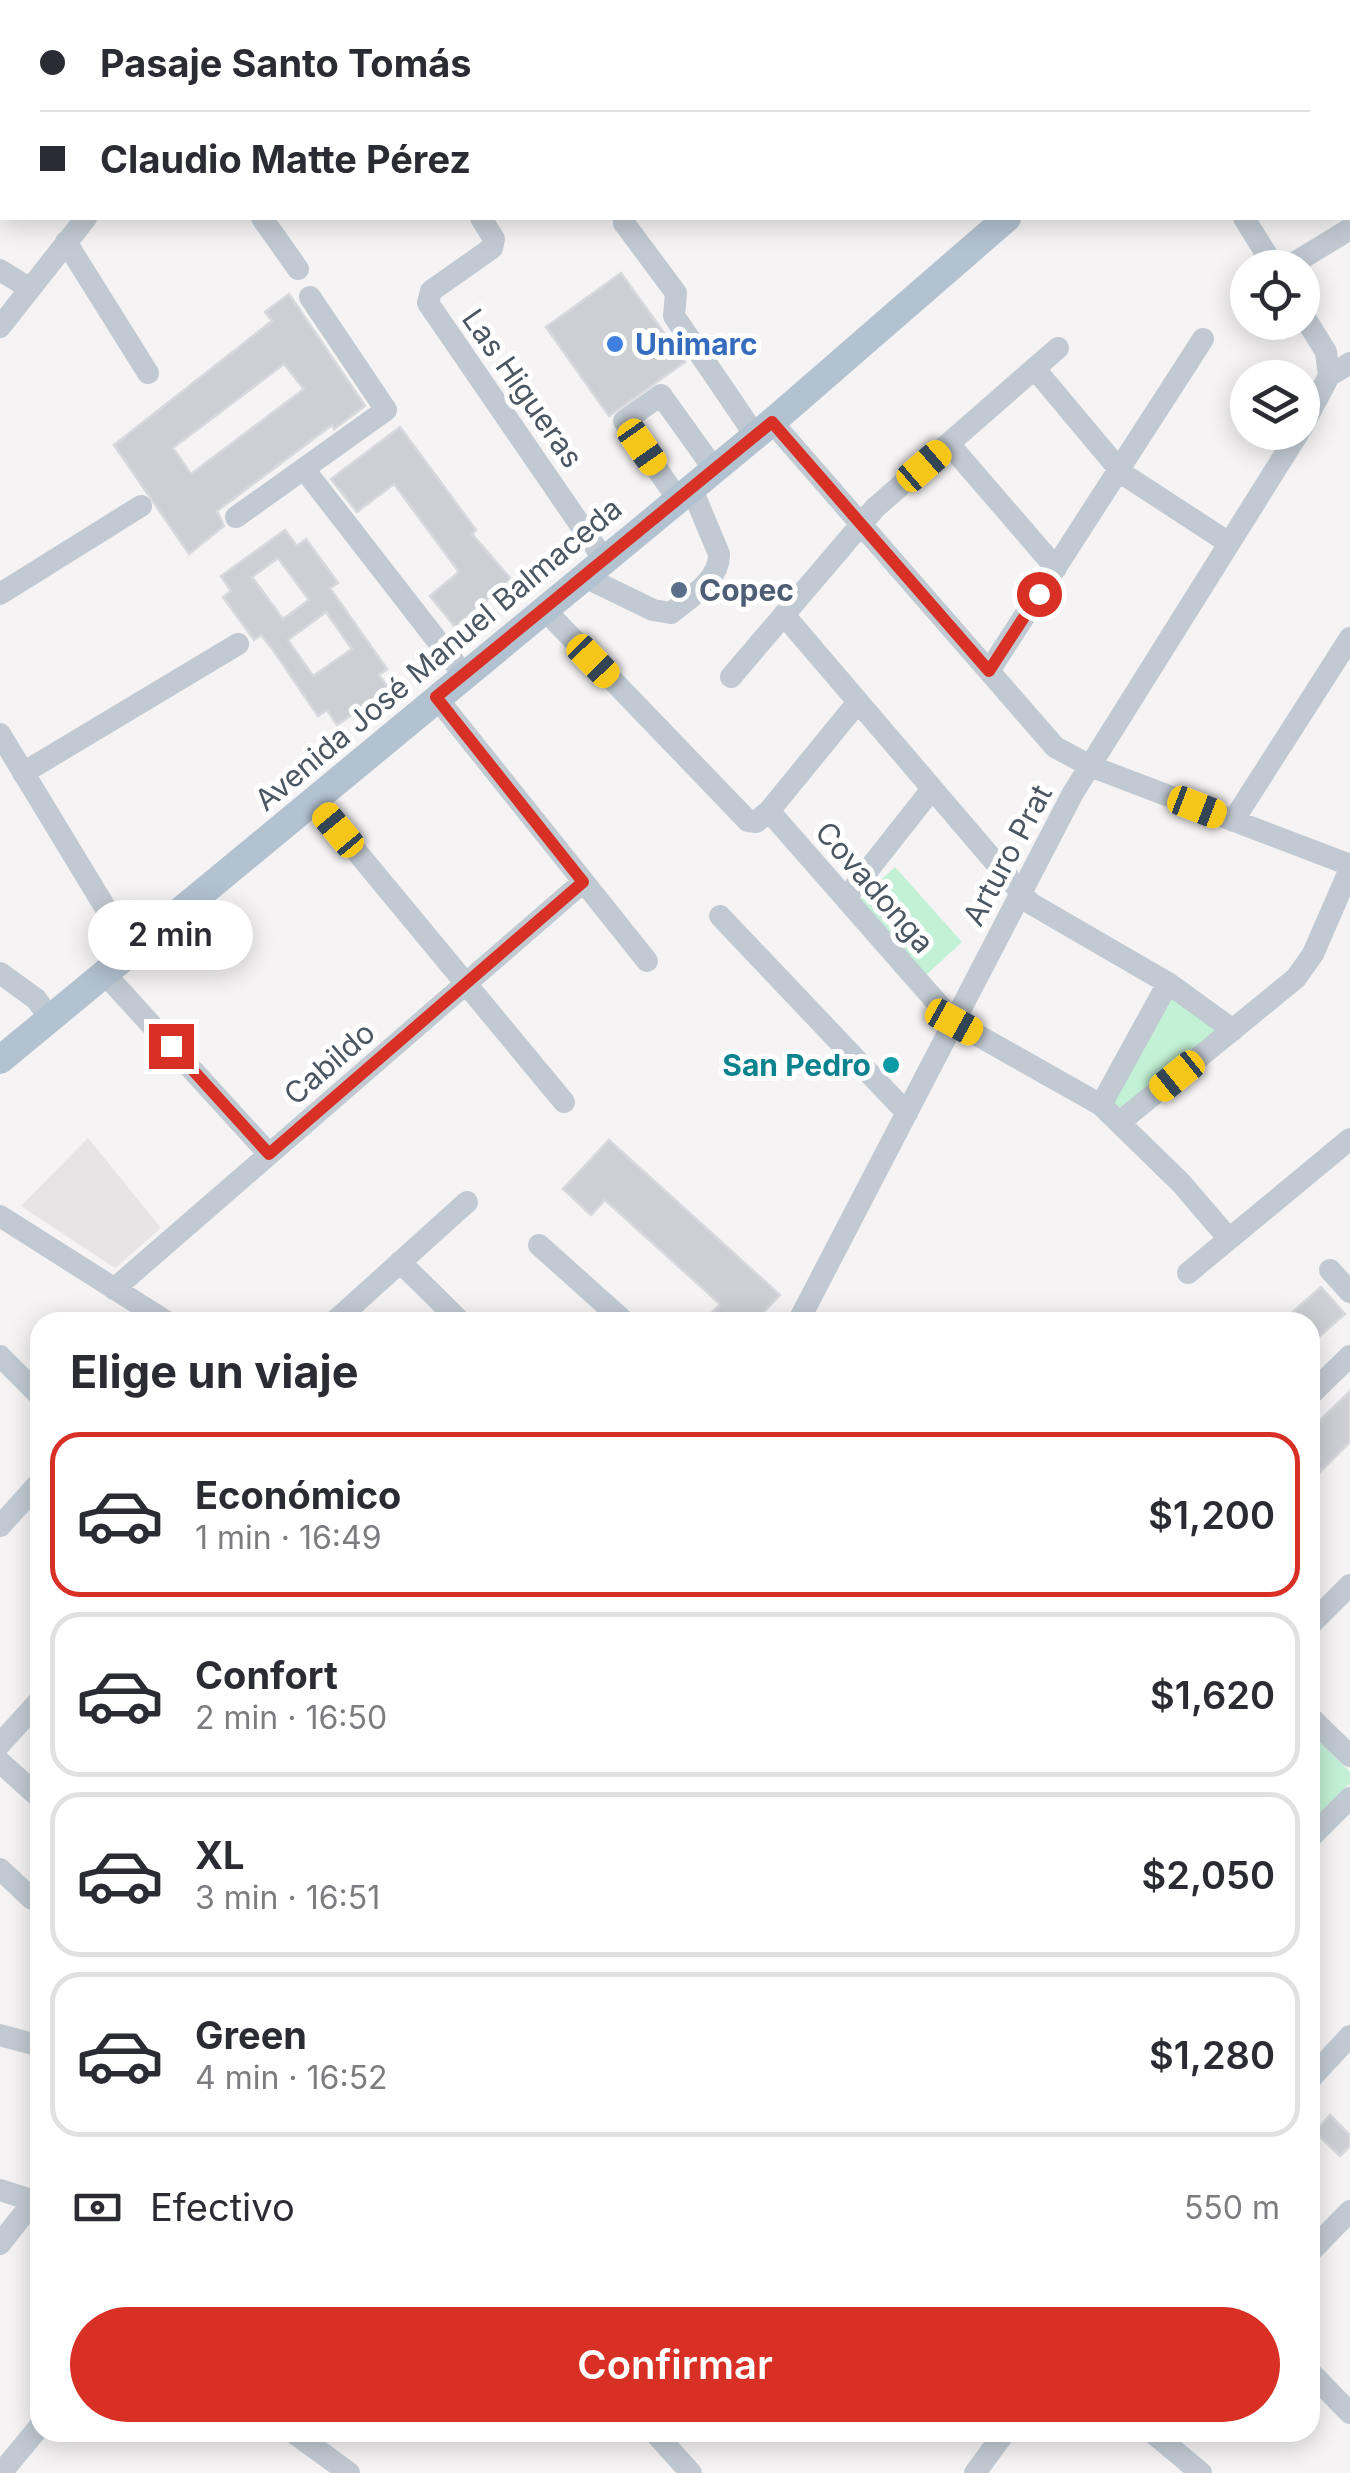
<!DOCTYPE html>
<html lang="es">
<meta charset="utf-8">
<style>
:root{--surface:#fff;--page:#f2f2f3;--text:#2b2b33;--muted:#7c7c81;--line:#e1e1e2;--accent:#d93025}
body{margin:0;font-family:Inter,sans-serif;background:var(--page);color:var(--text);height:100vh;display:flex;flex-direction:column;font-size:38px;white-space:nowrap}
*{box-sizing:border-box;margin:0}
p{font-size:32px;color:var(--muted)}
.icon{flex:none;width:55px;height:55px;fill:none;stroke:currentColor;stroke-width:2;stroke-linecap:round;stroke-linejoin:round}
.map{position:relative;flex:1;overflow:hidden}
.side{position:absolute;left:30px;top:1312px;width:1290px;height:1130px;display:flex;flex-direction:column;background:var(--surface);border-radius:30px;box-shadow:0 5px 25px #0003}
.side>*{flex:none}
.hud{position:absolute;left:0px;top:0px;width:1350px;height:220px;box-shadow:0 5px 25px #0003;display:grid;align-content:center;height:220px;padding:0 40px;background:var(--surface)}
.fabs{position:absolute;left:1230px;top:250px;display:grid;gap:20px}
.fabs a{display:grid;place-items:center;width:90px;height:90px;border-radius:50%;background:var(--surface);box-shadow:0 5px 25px #0003;font-size:50px}
.end{position:absolute;width:45px;height:45px;margin:-22px;border:12px solid #d93025;background:#fff;box-shadow:0 0 0 5px #fff}
.from{border-radius:50%}
.bubble{position:absolute;height:70px;border-radius:35px;background:var(--surface);box-shadow:0 5px 25px #0003;font-size:32px;font-weight:600;line-height:70px;text-align:center}
.car{position:absolute;width:30px;height:60px;margin:-30px -15px;border-radius:12px;box-shadow:0 0 8px 2px #0007;background:linear-gradient(#f5c518 24%,#345 0 40%,#f5c518 0 76%,#345 0 86%,#f5c518 0)}
.hud b{display:flex;align-items:center;gap:35px;height:95px;font-size:38px}
.hud b+b{border-top:2px solid var(--line)}
.hud i{width:25px;height:25px;background:var(--text)}
ul{padding:0;list-style:none}
li{display:flex;align-items:center;gap:30px;height:165px;margin:0 20px 15px;padding:0 20px;border:5px solid var(--line);border-radius:30px}
li div{flex:1}
li b{display:block;font-size:38px}
li em{font-style:normal;font-weight:600}
li.active{border-color:var(--accent)}
li>.icon{width:90px;height:90px;stroke-width:1.5}
h2{padding:0 40px;font-size:45px;line-height:120px}
.pay{display:flex;align-items:center;gap:25px;height:110px;padding:0 40px;font-size:38px}
.pay p{margin-inline-start:auto}
.primary-button{display:flex;gap:20px;margin-top:auto;padding:20px 40px}
.primary-button a{flex:1;height:115px;border-radius:60px;background:var(--accent);color:#fff;font-size:40px;font-weight:600;line-height:115px;text-align:center}
.map>svg:first-child{display:block}
.education{fill:#e6e4e5}
.green{fill:#c3f1d5}
.building{fill:#cdcfd5;stroke:#d7d9de;stroke-width:2.5;fill-rule:evenodd}
.lines{fill:none;stroke-linecap:round;stroke-linejoin:round}
.minor{stroke:#c1cad2;stroke-width:22}
.major{stroke:#b3c2d1;stroke-width:28}
.route{stroke:#d93025;stroke-width:12}
.shop-dot{fill:#3f7fe0;stroke:#fff;stroke-width:4}
.service-dot{fill:#5c6f8a;stroke:#fff;stroke-width:4}
.culture-dot{fill:#0f9aa8;stroke:#fff;stroke-width:4}
.labels{text-anchor:middle;dominant-baseline:central;stroke-width:10;stroke-linejoin:round;paint-order:stroke}
.shop-label{font-size:30px;font-weight:bold;fill:#366cbe;stroke:#fff;text-anchor:start}
.street-label{font-size:30px;fill:#4a5661;stroke:#fff}
.service-label{font-size:30px;font-weight:bold;fill:#4e5e75;stroke:#fff;text-anchor:start}
.culture-label{font-size:30px;font-weight:bold;fill:#0d838f;stroke:#fff;text-anchor:end}
</style>
<div class="map">
<svg width="1350" height="2473" viewBox="0 0 1350 2473">
<rect width="100%" height="100%" fill="#f5f3f3"/>
<!-- education -->
<path class="education" d="M88,1138l73,90 -46,40 -94,-62z"/>
<!-- green -->
<path class="green" d="M895,867l67,75 -37,34 -67,-75z
M1171,995l47,36 -97,79 -8,-8z
M1310,1732l40,40v11l-35,35 -5,-5z"/>
<!-- building -->
<path class="building" d="M621,273l64,89 -76,54 -63,-89z
M289,294l76,112 -31,23 -2,-4 -115,86 7,15 -35,28 -75,-109 158,-124 -7,-9zM284,364l20,25 -113,85 -18,-26z
M400,427l76,103 -4,4 39,45 -56,48 -25,-31 29,-24 -65,-88 -37,28 -26,-33z
M285,530l12,16 9,-7 32,44 -8,5 57,81 -8,6 10,14 -52,36 -10,-15 -9,6 -45,-66 -12,-15 -7,5 -31,-43 8,-6 -10,-15zM278,558l31,42 -26,19 -31,-42zM326,612l26,37 -39,27 -25,-36z
M609,1140l171,155 -26,27h-51l17,-18 -115,-104 -14,15 -28,-26z
M1321,1287l24,27 -35,31v-23h-29z
M1350,1391v51l-40,40v-52z
M1330,2115l20,20v11l-10,10 -25,-24z"/>
<g class="lines">
<!-- minor -->
<path class="minor" d="M208,0l3,2
M341,0l2,2
M1121,0l2,2
M275,2l2,-2
M525,2l3,-2
M0,64l2,1
M262,218l36,51
M481,218l13,21 -2,9 -61,43 -3,12 175,255
M1244,218l31,50
M624,223l52,70 -2,23 81,119
M66,242l82,131
M1286,268l64,-39
M0,270l29,18
M1302,313l24,39 3,24
M0,327l86,-109
M1035,369l88,105 106,69
M772,422l283,325 35,19 260,99
M1302,427l27,-51 21,-13
M949,444l107,124
M304,469l160,206
M677,498l-53,-77 37,-26 53,74
M236,517l150,-107 -76,-113
M583,576l70,34 18,3c18,-15 49,-33 48,-59l-28,-67
M0,594l141,-88
M543,608l205,213 8,1 13,-11 89,-109
M784,615l246,288 138,80 65,47
M989,671l214,-332
M731,677l144,-169 183,-160
M436,697l211,264
M0,734l131,216
M23,773l215,-129
M313,799l251,303
M769,811l185,211 147,83 80,78 48,56
M1233,821l117,-183
M846,898l86,-109
M720,916l187,197
M0,973l36,26 14,19
M104,973l165,181
M1101,1105l67,-122
M1120,1122l176,-144 17,-24 37,-85
M0,1216l167,106
M539,1245l86,77
M400,1262l61,60
M1330,1270l20,22
M1188,1273l162,-134
M114,1289l469,-407
M334,1322l133,-120
M798,1322l275,-529 226,-361
M0,1356l40,40
M1310,1395l40,-39
M0,1526l40,-44
M1310,1625l40,-40
M1310,1717l40,39
M0,1744l40,-44
M0,1762l40,36
M1310,1838l40,-40
M0,1869l32,30
M0,2035l40,11
M1310,2079l40,-43
M0,2190l34,11
M0,2244l40,-51
M1310,2252l40,-41
M1310,2372l40,41
M293,2432l56,41
M654,2432l37,41
M1152,2432l49,41
M1,2473l39,-47
M975,2473l30,-41"/>
<!-- major -->
<path class="major" d="M1272,2l4,-2
M0,1060l772,-638 235,-204"/>
</g>
<g class="lines">
<!-- route -->
<path class="route" d="M171,1046l98,108 314,-272 -147,-185 336,-275 217,249 50,-77"/>
</g>
<!-- markers -->
<circle class="shop-dot" cx="615" cy="344" r="10"/>
<circle class="service-dot" cx="679" cy="590" r="10"/>
<circle class="culture-dot" cx="891" cy="1065" r="10"/>
<g class="labels">
<!-- shop labels -->
<g class="shop-label">
<text x="635" y="344">Unimarc</text>
</g>
<!-- street labels -->
<g class="street-label">
<text transform="translate(523 388) rotate(55)">Las Higueras</text>
<text transform="translate(438 654) rotate(-40)">Avenida José Manuel Balmaceda</text>
<text transform="translate(1007 855) rotate(-62)">Arturo Prat</text>
<text transform="translate(875 887) rotate(49)">Covadonga</text>
<text transform="translate(329 1063) rotate(-41)">Cabildo</text>
</g>
<!-- service labels -->
<g class="service-label">
<text x="699" y="590">Copec</text>
</g>
<!-- culture labels -->
<g class="culture-label">
<text x="871" y="1065">San Pedro</text>
</g>
</g>
</svg>
<div class="fabs">
<a><svg class="icon" aria-label="locate" viewBox="0 0 24 24"><circle cx="12" cy="12" r="6"/><path d="M12 2v4M12 18v4M2 12h4M18 12h4"/></svg></a>
<a><svg class="icon" aria-label="layers" viewBox="0 0 24 24"><path d="M12 4l9 5-9 5-9-5zM3 14l9 5 9-5"/></svg></a>
</div>
<i class="end from" style="left:1039px;top:594px"></i>
<i class="end" style="left:171px;top:1046px"></i>
<div class="bubble" style="left:88px;top:900px;width:165px">2 min</div>
<i class="car" style="left:642px;top:447px;rotate:145deg"></i>
<i class="car" style="left:924px;top:466px;rotate:49deg"></i>
<i class="car" style="left:593px;top:661px;rotate:136deg"></i>
<i class="car" style="left:1197px;top:807px;rotate:111deg"></i>
<i class="car" style="left:338px;top:830px;rotate:320deg"></i>
<i class="car" style="left:954px;top:1022px;rotate:119deg"></i>
<i class="car" style="left:1177px;top:1076px;rotate:231deg"></i>
<div class="hud">
<b><i class="from"></i>Pasaje Santo Tomás</b>
<b><i></i>Claudio Matte Pérez</b>
</div>
<section class="side">
<h2>Elige un viaje</h2>
<ul>
<li class="active"><svg class="icon" aria-label="car" viewBox="0 0 24 24"><path d="M5 17H2v-5l4-1 3-4h7l3 4 3 1v5h-3M9 17h6M6 11h13"/><circle cx="7" cy="17" r="2"/><circle cx="17" cy="17" r="2"/></svg><div><b>Económico</b><p>1 min · 16:49</p></div><em>$1,200</em></li>
<li><svg class="icon" aria-label="car" viewBox="0 0 24 24"><path d="M5 17H2v-5l4-1 3-4h7l3 4 3 1v5h-3M9 17h6M6 11h13"/><circle cx="7" cy="17" r="2"/><circle cx="17" cy="17" r="2"/></svg><div><b>Confort</b><p>2 min · 16:50</p></div><em>$1,620</em></li>
<li><svg class="icon" aria-label="car" viewBox="0 0 24 24"><path d="M5 17H2v-5l4-1 3-4h7l3 4 3 1v5h-3M9 17h6M6 11h13"/><circle cx="7" cy="17" r="2"/><circle cx="17" cy="17" r="2"/></svg><div><b>XL</b><p>3 min · 16:51</p></div><em>$2,050</em></li>
<li><svg class="icon" aria-label="car" viewBox="0 0 24 24"><path d="M5 17H2v-5l4-1 3-4h7l3 4 3 1v5h-3M9 17h6M6 11h13"/><circle cx="7" cy="17" r="2"/><circle cx="17" cy="17" r="2"/></svg><div><b>Green</b><p>4 min · 16:52</p></div><em>$1,280</em></li>
</ul>
<div class="pay"><svg class="icon" aria-label="cash" viewBox="0 0 24 24"><path d="M3 7h18v10H3z"/><circle cx="12" cy="12" r="2"/></svg>Efectivo<p>550 m</p></div>
<div class="primary-button"><a>Confirmar</a></div>
</section>
</div>
